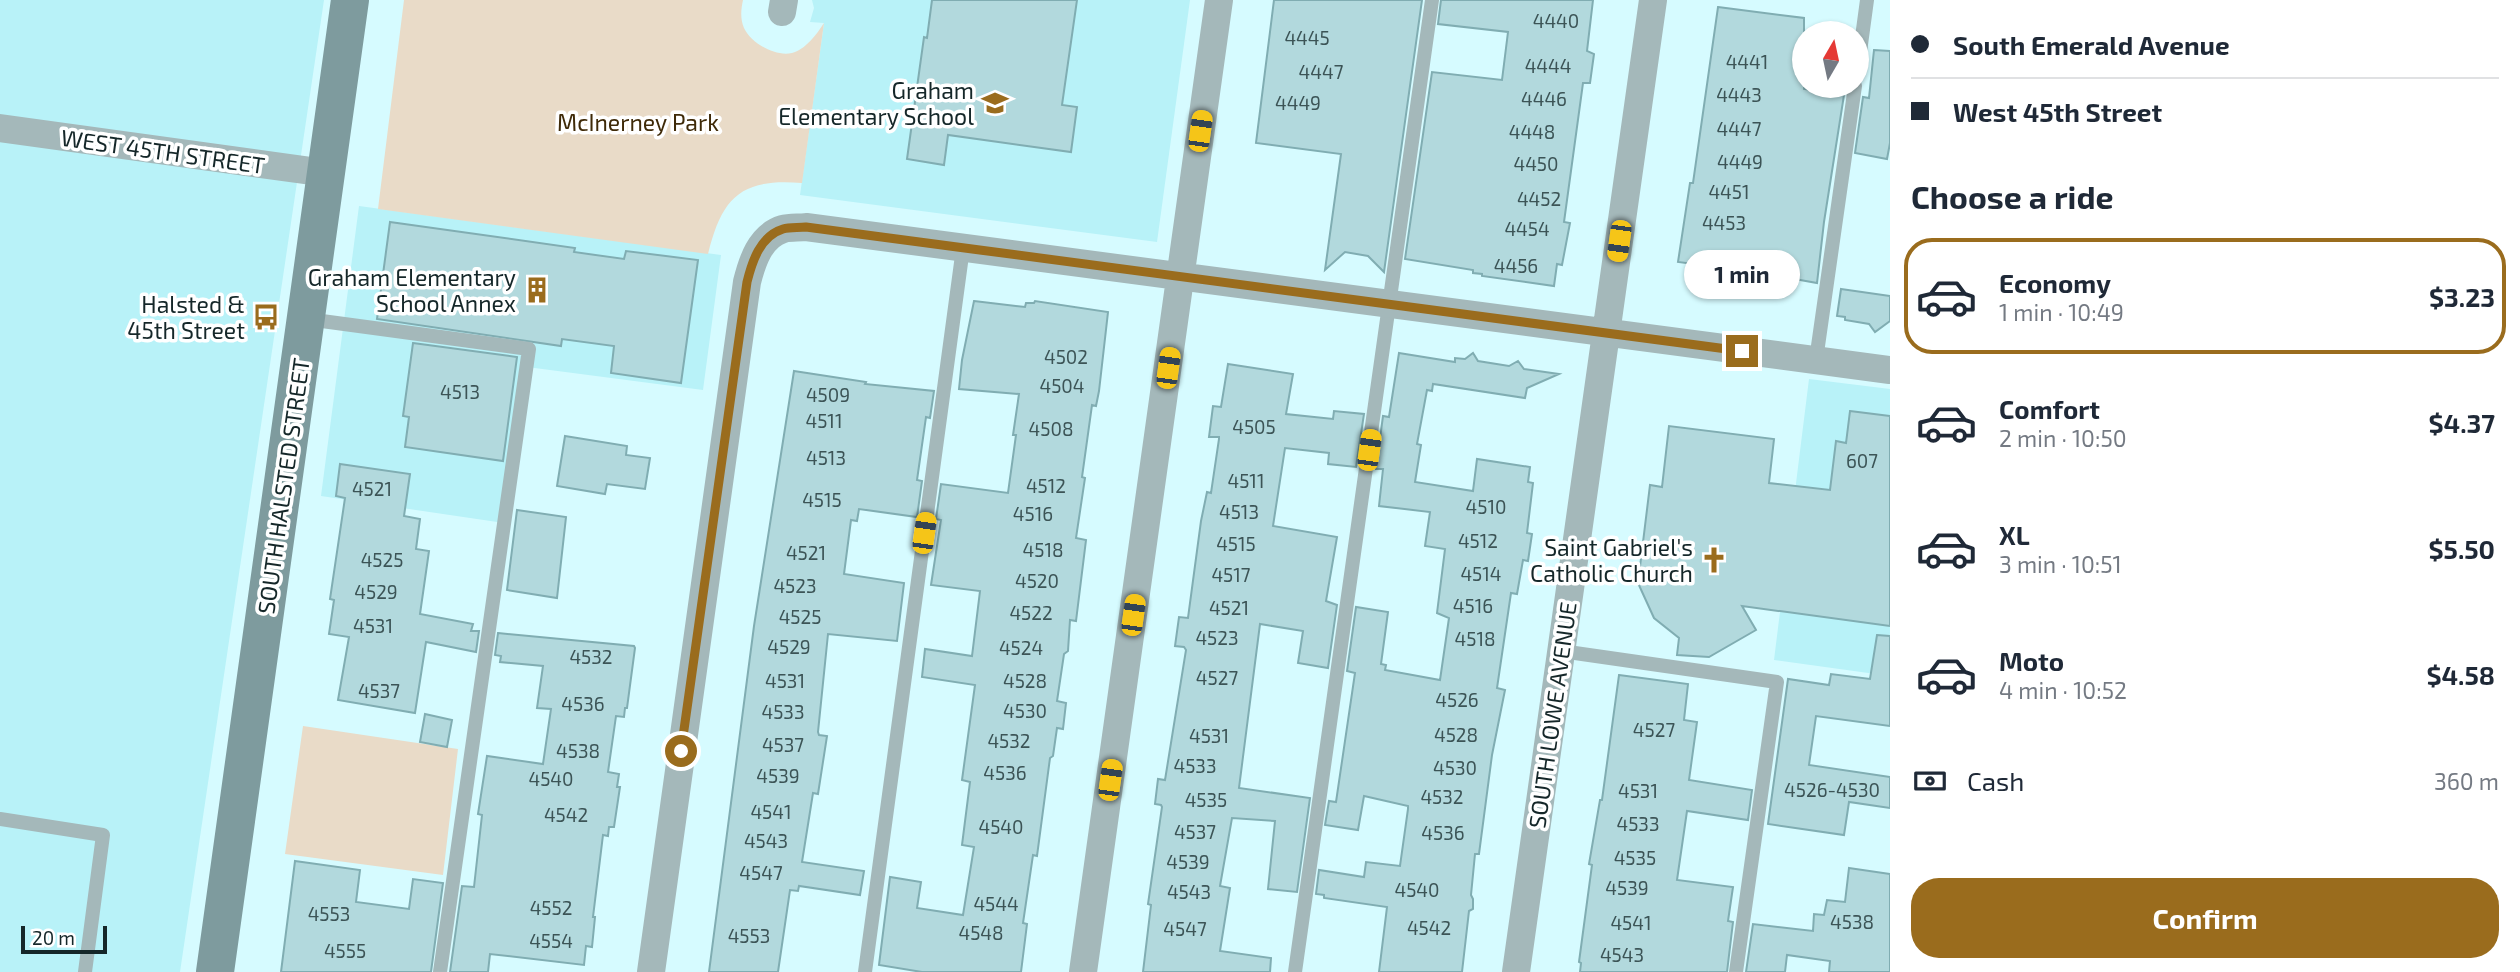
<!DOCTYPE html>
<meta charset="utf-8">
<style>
:root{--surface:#fff;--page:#f6f6f7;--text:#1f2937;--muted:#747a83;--line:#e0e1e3;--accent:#9a6c1d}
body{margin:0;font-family:"Exo 2",sans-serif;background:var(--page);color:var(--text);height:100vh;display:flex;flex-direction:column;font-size:26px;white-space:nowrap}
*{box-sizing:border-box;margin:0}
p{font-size:23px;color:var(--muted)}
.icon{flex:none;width:38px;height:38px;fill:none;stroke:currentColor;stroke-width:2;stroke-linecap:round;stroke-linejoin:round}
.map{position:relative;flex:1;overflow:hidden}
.side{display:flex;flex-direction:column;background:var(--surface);width:630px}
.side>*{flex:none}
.banner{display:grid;align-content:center;height:154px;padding:0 21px;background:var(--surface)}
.needle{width:46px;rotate:9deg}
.buttons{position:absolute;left:1792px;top:21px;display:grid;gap:14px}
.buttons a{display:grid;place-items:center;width:77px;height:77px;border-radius:50%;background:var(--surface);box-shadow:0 2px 5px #0004;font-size:35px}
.scale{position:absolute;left:21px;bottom:18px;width:86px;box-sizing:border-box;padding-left:7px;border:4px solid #152729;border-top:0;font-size:19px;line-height:24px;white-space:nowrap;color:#152729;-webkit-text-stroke:5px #fff;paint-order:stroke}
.end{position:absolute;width:32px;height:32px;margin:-16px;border:9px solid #9a6c1d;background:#fff;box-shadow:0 0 0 4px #fff}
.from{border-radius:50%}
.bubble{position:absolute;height:49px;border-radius:24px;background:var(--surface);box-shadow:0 2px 5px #0004;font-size:23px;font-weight:700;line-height:49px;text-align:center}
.car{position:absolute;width:21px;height:42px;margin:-21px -10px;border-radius:9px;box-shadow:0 0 5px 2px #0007;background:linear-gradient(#f5c518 24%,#345 0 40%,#f5c518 0 76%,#345 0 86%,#f5c518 0)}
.banner b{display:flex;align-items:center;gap:24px;height:66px;font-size:26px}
.banner b+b{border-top:2px solid var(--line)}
.banner i{width:18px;height:18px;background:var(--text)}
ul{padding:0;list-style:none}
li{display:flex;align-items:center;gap:21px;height:116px;margin:0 14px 10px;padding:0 7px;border:4px solid transparent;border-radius:28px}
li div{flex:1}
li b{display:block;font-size:26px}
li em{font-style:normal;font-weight:700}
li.active{border-color:var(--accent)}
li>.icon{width:63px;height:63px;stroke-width:1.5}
h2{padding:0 21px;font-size:32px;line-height:84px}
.pay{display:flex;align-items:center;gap:18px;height:77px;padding:0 21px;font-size:26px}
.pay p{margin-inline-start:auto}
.action{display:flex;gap:14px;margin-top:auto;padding:14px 21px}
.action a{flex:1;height:80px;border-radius:28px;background:var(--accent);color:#fff;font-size:28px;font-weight:700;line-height:80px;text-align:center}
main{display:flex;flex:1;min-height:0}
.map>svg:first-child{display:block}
.built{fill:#b8f2f8}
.green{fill:#e9dbc8}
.building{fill:#b2d9dd;stroke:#80adb2;stroke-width:2}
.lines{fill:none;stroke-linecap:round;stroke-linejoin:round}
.lane{stroke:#a4b8ba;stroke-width:14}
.street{stroke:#a4b8ba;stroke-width:28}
.secondary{stroke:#7e9b9e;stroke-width:38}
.route{stroke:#9a6c1d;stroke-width:9}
.labels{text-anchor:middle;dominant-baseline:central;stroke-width:7;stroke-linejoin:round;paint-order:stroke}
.number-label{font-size:19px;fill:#3c5456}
.poi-label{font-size:23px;fill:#152729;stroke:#fff;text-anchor:end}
.park-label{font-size:23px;fill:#3f2a08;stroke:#fff}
.street-label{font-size:23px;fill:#152729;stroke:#fff}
</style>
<main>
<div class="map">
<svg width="1890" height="972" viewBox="0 0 1890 972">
<rect width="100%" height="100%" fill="#d6fbff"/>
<!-- built -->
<path class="built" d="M0,0h324l-144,972h-180z
M812,0h378l-33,242 -357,-47 24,-172 -14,-1 4,-14z
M359,206l362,49 -18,135 -176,-23 -23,156 -183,-27z
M1809,379l81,10v287l-116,-16z"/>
<!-- green -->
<path class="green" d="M404,0h339c-2,9 -3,19 1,28 7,15 31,29 48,25 13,-3 25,-19 32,-30l-22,160c-61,-5 -80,14 -94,71l-330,-45z
M303,726l155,23 -15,126 -158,-21z"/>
<!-- building -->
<path class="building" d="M932,0h145l-15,105 15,2 -6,45 -123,-17 -4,30 -37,-6 17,-122 3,1z
M1274,0h148l-38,272 -16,-16 -23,-4 -20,18 16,-116 -85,-11z
M1441,0h152l-6,51 7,3 -4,29h-7l-19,139 6,1 -8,42 -5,-1 -3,22 -72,-10v-2l-9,-1v-3l-68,-11 27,-187 70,8 6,-48 -70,-8z
M1718,7l86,11v71l40,6 -20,127 -7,61 -62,-11 -77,-10 12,-79h3z
M1874,50l16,1v92l-3,16 -32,-6 8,-56 6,1z
M390,222l185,26 -1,4 50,7 2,-8 72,9 -17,123 -70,-10 3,-27 -52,-7 -1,7 -184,-27z
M1841,289l49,7v25l-15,11 -6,-8 -24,-4v-3l-8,-1z
M974,301l51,6 1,-4h8l1,-2 73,11 -9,79 -3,15 -4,-1 -10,72 3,1 -9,60 10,2 -10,81 -6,-1 -2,31 -4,3 -7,47 9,2 -3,26 -6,-1 -4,28 -3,2 -13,98 -4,-1 -10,68 4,1 -6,48h-99l-43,-7 11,-88 31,5 -4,26 46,7 11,-68 -12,-2 8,-63 -8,-2 13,-95 -53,-8 3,-28 47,7 8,-65 -49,-6 10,-65 -5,-1 5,-35 67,9 8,-58h-3l6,-41 -60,-5 3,-29z
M413,343l104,14 -14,104 -98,-14 4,-30 -6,-1z
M1399,353l56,9v-4l10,1 8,-6 5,8 31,5 9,-5 6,8 35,5 -32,14 -2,10 -92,-14 -1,7 -5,-1 -10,54 4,1 -6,37 58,9 4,-32 53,8 -2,15 5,1 -6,50 5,1 -4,27 -5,-1 -6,34 -6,-1 -14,95 8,2 -13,65 -13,99h-4l-4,41 2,4v10l-4,2 -7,61h-83l8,-65 -63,-9v-3l-8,-1 3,-24 45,7 2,-15 34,4 8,-57v-3l-44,-10 -6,34 -33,-5 4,-24 7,1 19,-129 -8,-2 9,-64 32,5 -7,52 5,1 -1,5 55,10 9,-62 -12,-5 8,-64 -20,-3 5,-34 -51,-6 4,-37h-7l7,-53 6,1z
M1228,364l65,10 -7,40 47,5 1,-8 30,3 -8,53 -28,-3 1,-11 -44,-5 -12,78 64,11 -11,64 11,4 -9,63 -30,-5 5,-32 -43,-7 -21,164 71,10 -13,94 -29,-3 7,-68 -43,-3 -12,68 10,2 -10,63 51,7 -1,14h-127l8,-67 -3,-1 14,-97 -1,-2 -6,-1 3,-25 7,1 21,-130 -2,-3 -9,-1 4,-29 9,1 13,-97 6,-29 4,1 8,-54v-2h-10l4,-31 8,1z
M794,371l72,11 -1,2 69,7 -4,27 -4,-1 -9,63 5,1 -5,36 -58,-8 -2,12 -6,-1 -7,54 60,9 -7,58 -69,-7 -10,98 1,3 8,1 -9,58 -5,-1 -11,69 62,9 -4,24 -61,-9 -1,5 -8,-1 -12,82h-69l45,-346z
M1850,411l40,5v210l-148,-20 14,24 -47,27 -32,-2 2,-17 -25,-20 -16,-35 12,-98 12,2 7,-61 105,13 -5,44 61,7 6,-49 10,2z
M565,436l62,10 -1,9 24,3 -5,31 -38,-5 -2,10 -48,-8z
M340,464l70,10 -6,42 16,3 -4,30 13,2 -9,63 53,10 -2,7h8l-3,21 -50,-10 -11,71 -77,-13 11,-63 -20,-3 5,-34 -4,-1 15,-101 -9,-2z
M517,510l49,7 -9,81 -50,-8z
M498,633l136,13 1,2 -8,60h-2l-1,9 -8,-1 -8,56 11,2 -2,13h3l-6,40h-5l-1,9 -5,-1 -10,82h2l-3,30 -6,-1 -2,19 -94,-11 -2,18h-38l12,-86 12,1 8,-72 -4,-1 9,-58 56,8 8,-55 -14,-1 6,-42 -43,-4 1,-6 -6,-1z
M1877,635l13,1v90l-74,-10 -7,49 81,12v31l-41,-6 -5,33 -76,-11 20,-145 41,6 2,-11 39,5z
M1619,675l69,9 -4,36 13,2 -8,58 63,10 -4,30 -61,-9 -10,69 56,7 -5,34 5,1 -6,50h-147l1,-9 -2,-1 13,-97 -3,-1 11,-64h2z
M425,714l27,6 -5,27 -27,-5z
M295,861l65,9 -4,32 53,7 4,-30 30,4 -12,89h-150z
M1849,868l41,6v98h-61l1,-11 -43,-6 -2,17h-39l7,-48 60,7 1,-17 10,1 3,-15 18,2z"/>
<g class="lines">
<!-- lane -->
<path class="lane" d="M1857,74l10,-74
M307,319l222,30 -89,623
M1816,360l39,-274
M1561,651l216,31 -41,290
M0,819l103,16 -18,137
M865,972l98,-724
M1295,972l137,-972"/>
<!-- street -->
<path class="street" d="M782,12l2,-12
M0,128l326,45
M651,972l96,-690c5,-20 13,-46 36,-53 7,-2 16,-1 23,-2l1084,143
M1083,972l136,-972
M1516,972l137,-972"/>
<!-- secondary -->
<path class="secondary" d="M215,972l135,-972"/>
</g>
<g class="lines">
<!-- route -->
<path class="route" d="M681,751l66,-469c5,-20 13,-46 36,-53 7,-2 16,-1 23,-2l936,124"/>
</g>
<!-- icons -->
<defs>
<g id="school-bare" transform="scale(2.1)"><path d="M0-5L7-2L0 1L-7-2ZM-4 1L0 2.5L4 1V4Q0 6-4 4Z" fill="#9a6c1d" stroke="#fff" stroke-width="2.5" paint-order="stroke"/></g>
<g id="building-bare" transform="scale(2.1)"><path d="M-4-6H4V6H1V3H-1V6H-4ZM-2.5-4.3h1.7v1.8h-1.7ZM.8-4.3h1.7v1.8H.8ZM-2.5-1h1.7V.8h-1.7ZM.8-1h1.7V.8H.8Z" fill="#9a6c1d" stroke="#fff" stroke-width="2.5" paint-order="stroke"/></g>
<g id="bus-bare" transform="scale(2.1)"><path d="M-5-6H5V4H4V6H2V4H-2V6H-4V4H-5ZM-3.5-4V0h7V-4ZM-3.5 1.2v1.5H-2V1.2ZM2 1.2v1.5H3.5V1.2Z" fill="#9a6c1d" stroke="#fff" stroke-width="2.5" paint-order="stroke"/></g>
<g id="church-bare" transform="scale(2.1)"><path d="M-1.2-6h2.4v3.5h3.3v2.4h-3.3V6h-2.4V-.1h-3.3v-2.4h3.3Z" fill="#9a6c1d" stroke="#fff" stroke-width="2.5" paint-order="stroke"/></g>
</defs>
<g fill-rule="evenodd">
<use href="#school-bare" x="995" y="103"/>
<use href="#building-bare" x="537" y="290"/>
<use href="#bus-bare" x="266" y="317"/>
<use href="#church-bare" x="1714" y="560"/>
</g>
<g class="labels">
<!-- number labels -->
<g class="number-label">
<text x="1556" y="20">4440</text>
<text x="1307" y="37">4445</text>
<text x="1747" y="61">4441</text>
<text x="1548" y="65">4444</text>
<text x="1321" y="71">4447</text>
<text x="1739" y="94">4443</text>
<text x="1544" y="98">4446</text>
<text x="1298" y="102">4449</text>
<text x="1739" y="128">4447</text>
<text x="1532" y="131">4448</text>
<text x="1740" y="161">4449</text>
<text x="1536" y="163">4450</text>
<text x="1729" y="191">4451</text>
<text x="1539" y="198">4452</text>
<text x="1724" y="222">4453</text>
<text x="1527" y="228">4454</text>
<text x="1516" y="265">4456</text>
<text x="1066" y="356">4502</text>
<text x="1062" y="385">4504</text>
<text x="460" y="391">4513</text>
<text x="828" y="394">4509</text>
<text x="824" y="420">4511</text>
<text x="1254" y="426">4505</text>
<text x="1051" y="428">4508</text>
<text x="826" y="457">4513</text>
<text x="1862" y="460">607</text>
<text x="1246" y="480">4511</text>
<text x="1046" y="485">4512</text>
<text x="372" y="488">4521</text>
<text x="822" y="499">4515</text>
<text x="1486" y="506">4510</text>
<text x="1239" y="511">4513</text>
<text x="1033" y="513">4516</text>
<text x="1478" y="540">4512</text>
<text x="1236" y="543">4515</text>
<text x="1043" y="549">4518</text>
<text x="806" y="552">4521</text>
<text x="382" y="559">4525</text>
<text x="1481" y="573">4514</text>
<text x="1231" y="574">4517</text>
<text x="1037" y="580">4520</text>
<text x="795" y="585">4523</text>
<text x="376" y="591">4529</text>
<text x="1473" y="605">4516</text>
<text x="1229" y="607">4521</text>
<text x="1031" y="612">4522</text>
<text x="800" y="616">4525</text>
<text x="373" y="625">4531</text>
<text x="1217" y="637">4523</text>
<text x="1475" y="638">4518</text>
<text x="789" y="646">4529</text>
<text x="1021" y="647">4524</text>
<text x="591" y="656">4532</text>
<text x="1217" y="677">4527</text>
<text x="785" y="680">4531</text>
<text x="1025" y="680">4528</text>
<text x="379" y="690">4537</text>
<text x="1457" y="699">4526</text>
<text x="583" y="703">4536</text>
<text x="1025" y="710">4530</text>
<text x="783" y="711">4533</text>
<text x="1654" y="729">4527</text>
<text x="1456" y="734">4528</text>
<text x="1209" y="735">4531</text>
<text x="1009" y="740">4532</text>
<text x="783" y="744">4537</text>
<text x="578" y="750">4538</text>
<text x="1195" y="765">4533</text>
<text x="1455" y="767">4530</text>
<text x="1005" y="772">4536</text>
<text x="778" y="775">4539</text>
<text x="551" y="778">4540</text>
<text x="1832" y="789">4526-4530</text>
<text x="1638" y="790">4531</text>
<text x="1442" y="796">4532</text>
<text x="1206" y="799">4535</text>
<text x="771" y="811">4541</text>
<text x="566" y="814">4542</text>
<text x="1638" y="823">4533</text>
<text x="1001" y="826">4540</text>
<text x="1195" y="831">4537</text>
<text x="1443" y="832">4536</text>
<text x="766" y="840">4543</text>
<text x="1635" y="857">4535</text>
<text x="1188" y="861">4539</text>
<text x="761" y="872">4547</text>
<text x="1627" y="887">4539</text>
<text x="1417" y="889">4540</text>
<text x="1189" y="891">4543</text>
<text x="996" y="903">4544</text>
<text x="551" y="907">4552</text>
<text x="329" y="913">4553</text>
<text x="1852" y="921">4538</text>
<text x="1631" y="922">4541</text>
<text x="1429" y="927">4542</text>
<text x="1185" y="928">4547</text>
<text x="981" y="932">4548</text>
<text x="749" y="935">4553</text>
<text x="551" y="940">4554</text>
<text x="345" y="950">4555</text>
<text x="1622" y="954">4543</text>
</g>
<!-- poi labels -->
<g class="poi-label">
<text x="974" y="90">Graham<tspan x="974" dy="26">Elementary School</tspan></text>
<text x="516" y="277">Graham Elementary<tspan x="516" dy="26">School Annex</tspan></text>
<text x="245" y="304">Halsted &amp;<tspan x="245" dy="26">45th Street</tspan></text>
<text x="1693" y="547">Saint Gabriel's<tspan x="1693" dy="26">Catholic Church</tspan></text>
</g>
<!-- park labels -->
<g class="park-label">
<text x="638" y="122">McInerney Park</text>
</g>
<!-- street labels -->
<g class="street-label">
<text transform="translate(163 151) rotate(8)">WEST 45TH STREET</text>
<text transform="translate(283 486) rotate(-82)">SOUTH HALSTED STREET</text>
<text transform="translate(1552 715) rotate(-82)">SOUTH LOWE AVENUE</text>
</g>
</g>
</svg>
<div class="buttons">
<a><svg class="needle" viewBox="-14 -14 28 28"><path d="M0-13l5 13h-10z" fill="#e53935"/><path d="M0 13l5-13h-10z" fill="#747a83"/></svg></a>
</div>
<div class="scale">20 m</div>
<i class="end from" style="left:681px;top:751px"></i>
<i class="end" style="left:1742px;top:351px"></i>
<div class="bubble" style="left:1684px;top:250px;width:116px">1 min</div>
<i class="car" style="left:1200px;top:131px;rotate:8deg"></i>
<i class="car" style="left:1619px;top:241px;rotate:188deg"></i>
<i class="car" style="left:1168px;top:368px;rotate:8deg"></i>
<i class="car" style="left:1369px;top:450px;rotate:8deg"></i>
<i class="car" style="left:924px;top:533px;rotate:8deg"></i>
<i class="car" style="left:1133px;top:615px;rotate:8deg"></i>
<i class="car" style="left:1110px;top:780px;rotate:8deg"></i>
</div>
<section class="side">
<div class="banner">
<b><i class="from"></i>South Emerald Avenue</b>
<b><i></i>West 45th Street</b>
</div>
<h2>Choose a ride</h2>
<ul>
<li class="active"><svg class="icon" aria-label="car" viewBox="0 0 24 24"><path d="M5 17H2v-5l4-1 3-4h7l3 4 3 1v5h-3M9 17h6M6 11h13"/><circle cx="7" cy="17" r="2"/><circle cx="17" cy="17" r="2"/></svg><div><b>Economy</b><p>1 min · 10:49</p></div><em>$3.23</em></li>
<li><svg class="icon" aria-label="car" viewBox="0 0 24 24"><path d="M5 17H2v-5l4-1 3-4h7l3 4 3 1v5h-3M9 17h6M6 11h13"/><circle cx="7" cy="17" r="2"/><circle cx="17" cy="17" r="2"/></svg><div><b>Comfort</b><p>2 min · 10:50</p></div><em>$4.37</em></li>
<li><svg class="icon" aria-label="car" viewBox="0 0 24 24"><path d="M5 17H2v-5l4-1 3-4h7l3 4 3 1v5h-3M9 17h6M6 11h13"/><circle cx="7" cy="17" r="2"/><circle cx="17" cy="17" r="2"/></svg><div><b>XL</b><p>3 min · 10:51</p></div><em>$5.50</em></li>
<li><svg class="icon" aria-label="car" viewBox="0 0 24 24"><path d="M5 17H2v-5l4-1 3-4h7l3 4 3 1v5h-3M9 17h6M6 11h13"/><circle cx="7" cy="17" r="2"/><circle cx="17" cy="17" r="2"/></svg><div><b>Moto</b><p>4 min · 10:52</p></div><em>$4.58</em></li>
</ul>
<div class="pay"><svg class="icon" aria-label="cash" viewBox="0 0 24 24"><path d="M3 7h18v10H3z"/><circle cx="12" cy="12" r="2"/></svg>Cash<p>360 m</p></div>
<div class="action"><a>Confirm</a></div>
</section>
</main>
